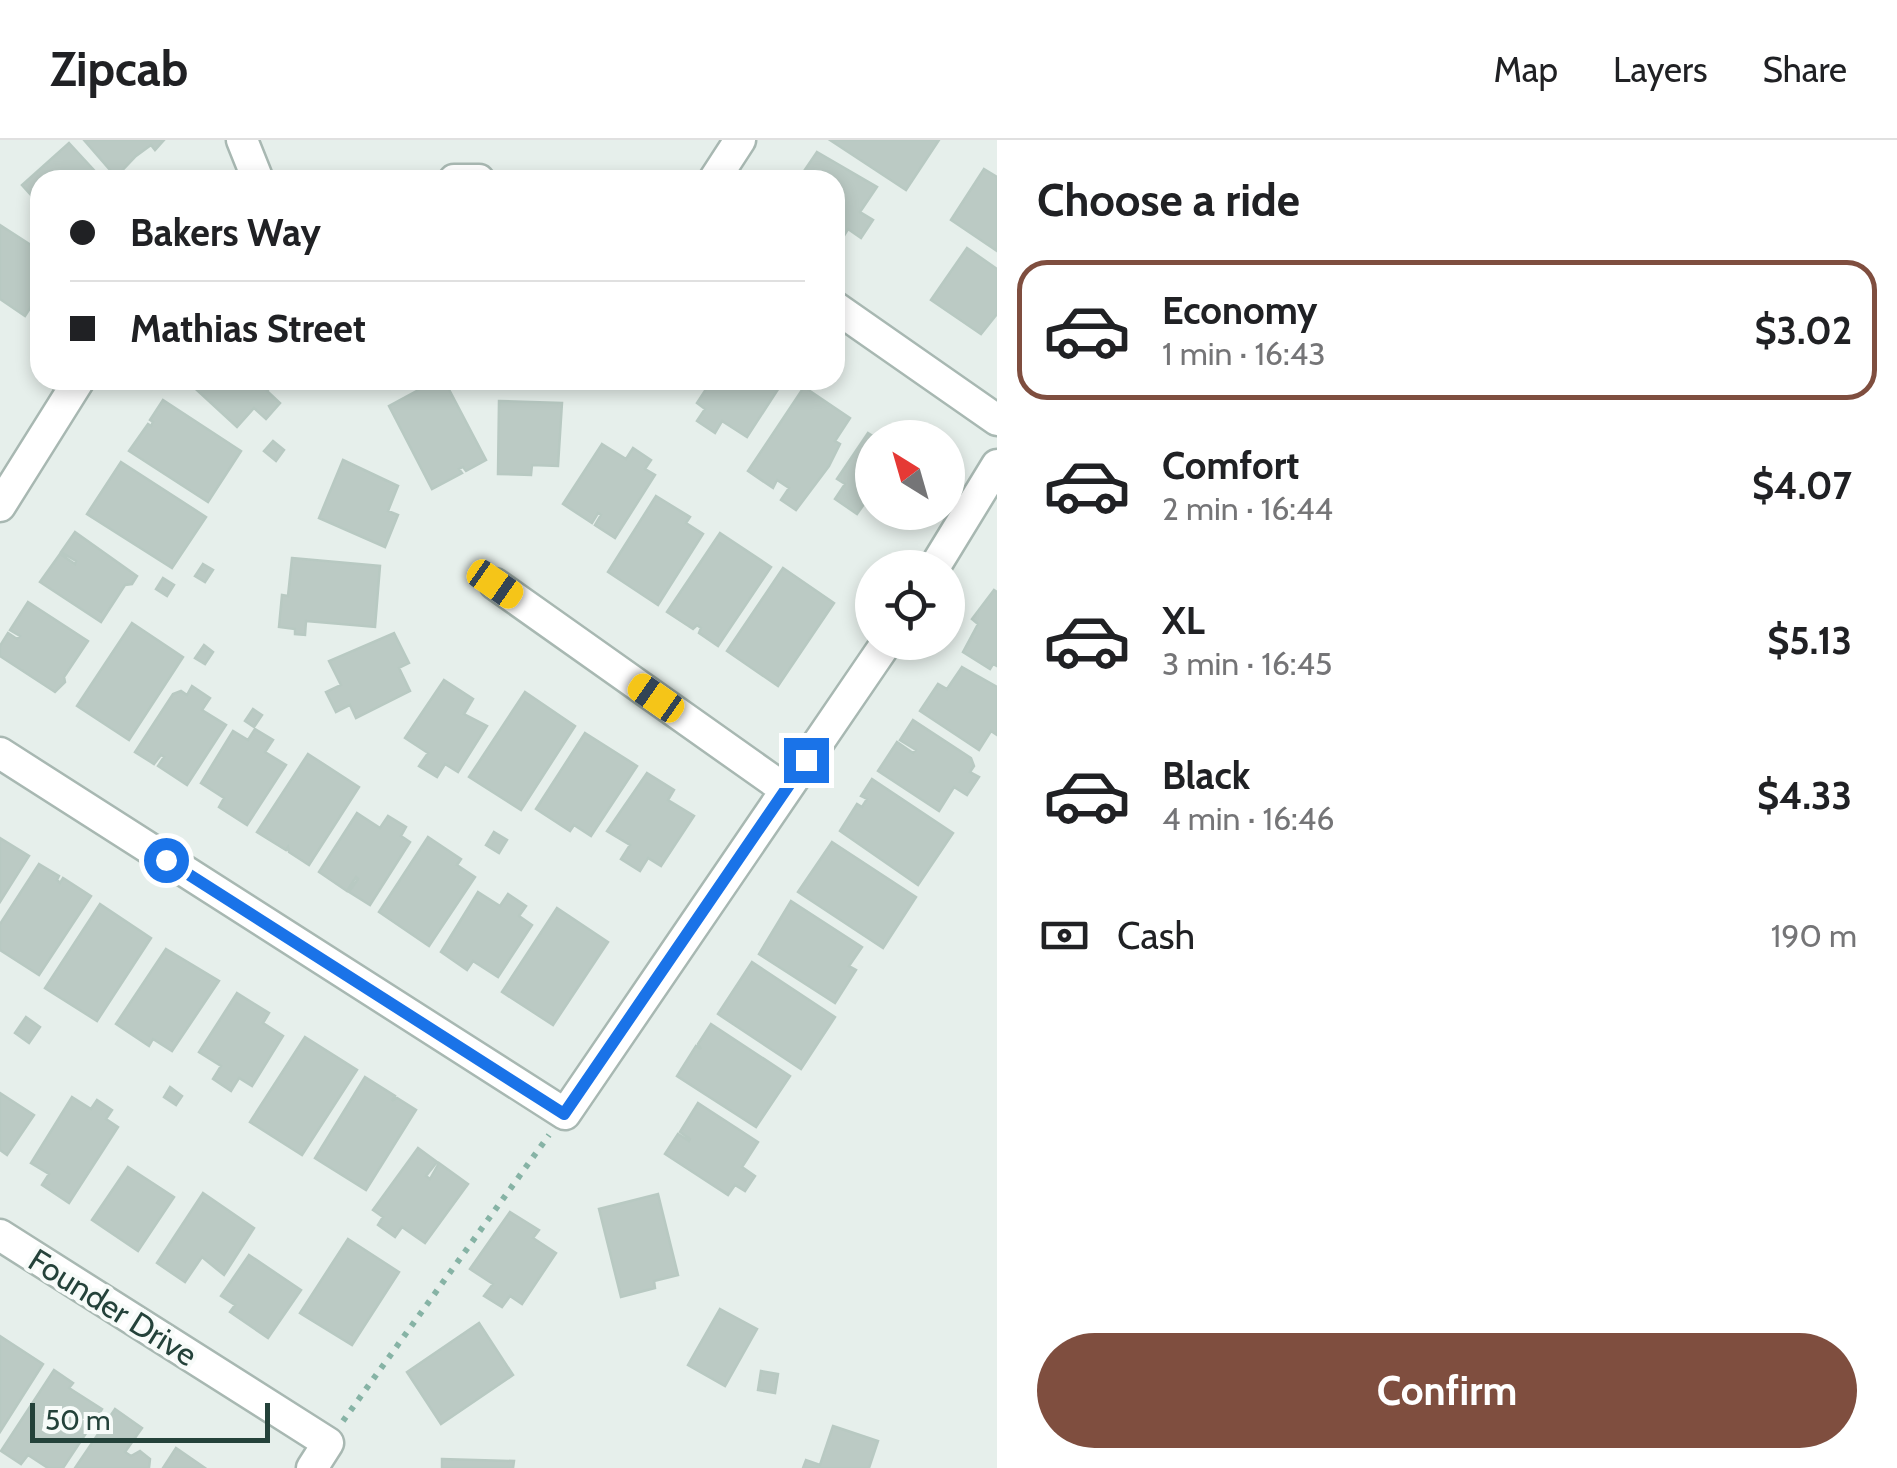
<!DOCTYPE html>
<meta charset="utf-8">
<style>
:root{--surface:#fff;--page:#f2f2f2;--text:#202124;--muted:#757577;--line:#e0e0e0;--accent:#7f4e3f}
body{margin:0;font-family:Cabin,sans-serif;background:var(--page);color:var(--text);height:100vh;display:flex;flex-direction:column;font-size:38px;white-space:nowrap}
*{box-sizing:border-box;margin:0}
p{font-size:32px;color:var(--muted)}
.icon{flex:none;width:55px;height:55px;fill:none;stroke:currentColor;stroke-width:2;stroke-linecap:round;stroke-linejoin:round}
.map{position:relative;flex:1;overflow:hidden}
.sheet{display:flex;flex-direction:column;background:var(--surface);width:900px}
.sheet>*{flex:none}
.hud{position:absolute;left:30px;top:30px;width:815px;height:220px;border-radius:30px;box-shadow:0 5px 15px #0003;display:grid;align-content:center;height:220px;padding:0 40px;background:var(--surface)}
.needle{width:65px;rotate:323deg}
.fabs{position:absolute;left:855px;top:280px;display:grid;gap:20px}
.fabs a{display:grid;place-items:center;width:110px;height:110px;border-radius:50%;background:var(--surface);box-shadow:0 5px 15px #0003;font-size:50px}
.scale{position:absolute;left:30px;bottom:25px;width:240px;box-sizing:border-box;padding-left:10px;border:5px solid #24423a;border-top:0;font-size:28px;line-height:35px;white-space:nowrap;color:#24423a;-webkit-text-stroke:8px #f7fbf9;paint-order:stroke}
.end{position:absolute;width:45px;height:45px;margin:-22px;border:12px solid #1a73e8;background:#fff;box-shadow:0 0 0 5px #fff}
.from{border-radius:50%}
.car{position:absolute;width:30px;height:60px;margin:-30px -15px;border-radius:12px;box-shadow:0 0 8px 2px #0007;background:linear-gradient(#f5c518 24%,#345 0 40%,#f5c518 0 76%,#345 0 86%,#f5c518 0)}
.hud b{display:flex;align-items:center;gap:35px;height:95px;font-size:38px}
.hud b+b{border-top:2px solid var(--line)}
.hud i{width:25px;height:25px;background:var(--text)}
ul{padding:0;list-style:none}
li{display:flex;align-items:center;gap:30px;height:140px;margin:0 20px 15px;padding:0 20px;border:5px solid transparent;border-radius:30px}
li div{flex:1}
li b{display:block;font-size:38px}
li em{font-style:normal;font-weight:800}
li.current{border-color:var(--accent)}
li>.icon{width:90px;height:90px;stroke-width:1.5}
h2{padding:0 40px;font-size:45px;line-height:120px}
.pay{display:flex;align-items:center;gap:25px;height:110px;padding:0 40px;font-size:38px}
.pay p{margin-inline-start:auto}
.primary-button{display:flex;gap:20px;margin-top:auto;padding:20px 40px}
.primary-button a{flex:1;height:115px;border-radius:60px;background:var(--accent);color:#fff;font-size:40px;font-weight:800;line-height:115px;text-align:center}
header{display:flex;align-items:center;gap:60px;box-sizing:border-box;height:140px;padding:0 50px;background:var(--surface);border-bottom:2px solid var(--line)}
header strong{font-size:48px}
nav{display:flex;gap:55px;margin-inline-start:auto;font-size:35px}
main{display:flex;flex:1;min-height:0}
.map>svg:first-child{display:block}
.building{fill:#bbcac4;stroke:#b8c9c2;stroke-width:2.5}
.lines{fill:none;stroke-linecap:round;stroke-linejoin:round}
.minor-casing{stroke:#a8b8b2;stroke-width:35}
.path{stroke:#86b3a5;stroke-width:6;stroke-dasharray:5 8;stroke-linecap:butt}
.minor{stroke:#fff;stroke-width:30}
.route{stroke:#1a73e8;stroke-width:12}
.labels{text-anchor:middle;dominant-baseline:central;stroke-width:8;stroke-linejoin:round;paint-order:stroke}
.street-label{font-size:32px;fill:#24423a;stroke:#f7fbf9}
</style>
<header>
<strong>Zipcab</strong>
<nav><a>Map</a><a>Layers</a><a>Share</a></nav>
</header>
<main>
<div class="map">
<svg width="997" height="1328" viewBox="0 0 997 1328">
<rect width="100%" height="100%" fill="#e6efeb"/>
<!-- building -->
<path class="building" d="M84,0h80l-9,10 -4,-5 -15,11 -20,21z
M830,0h109l-33,50z
M69,3l34,37h-63v25l-18,-20z
M817,12l60,35 -17,25 13,8 -12,18 -13,-9 -6,10 -7,-4v-55h-37z
M984,29l13,8v74l-46,-31z
M0,85l40,26v42l-15,23 -25,-17z
M967,108l30,21v45l-16,20 -50,-34z
M186,240h91l-10,11 13,12 -14,16 -12,-11 -17,19z
M437,240h7l42,80 -20,11 -3,-4 -4,2 3,4 -30,16 -43,-83z
M712,240h72l-37,57 -25,-16 -7,12 -18,-12 8,-12 -8,-6z
M804,247l46,31 -15,23 5,3 -11,22 -33,44 -15,-10 8,-12 -12,-8 -4,8 -25,-17z
M163,260l78,51 -33,51 -79,-51 19,-27 3,2 2,-4 -3,-2z
M499,261l63,2 -4,63 -26,-1 -1,10 -33,-1z
M868,293l8,5h-4v66l-5,-4 -10,14 -22,-15 10,-15 -8,-5z
M273,301l11,9 -8,11 -12,-10z
M602,304l24,15 7,-11 18,12 -6,9 10,6 -40,63 -20,-13 6,-10 -3,-2 -6,10 -29,-19z
M343,320l55,26 -10,25 10,4 -13,32 -66,-29z
M121,322l85,55 -34,51 -85,-54z
M656,356l34,21 -4,6 17,11 -45,71 -50,-33z
M75,392l62,44 -5,8 -7,1 -24,37 -61,-40 20,-28 15,10 1,-3 -15,-9z
M720,393l51,34 -53,79 -19,-13 2,-5 -4,-3 -4,4 -26,-17z
M292,418l88,8 -5,61 -69,-6 -1,14 -10,-1v-5l-16,-2 3,-32 6,1z
M203,424l10,6 -8,12 -10,-6z
M783,428l51,35 -56,83 -51,-35z
M163,438l11,7 -7,11 -11,-7z
M994,450l3,2v74l-4,-2 -3,5 -27,-17 15,-28 -6,-5z
M28,462l60,39 -24,36 1,5 -10,10 -55,-36v-10l8,-13 9,6 3,-3 -10,-6z
M132,483l51,34 -54,83 -52,-34z
M394,493l15,30 -10,5 11,23 -54,27 -6,-13 -14,7 -10,-20 15,-7 -12,-24z
M204,505l9,7 -8,12 -10,-6z
M962,527l35,20v48l-6,-4 -12,19 -59,-39 18,-27 9,5z
M444,540l29,19 -9,15 23,12 -29,46 -13,-8 -8,13 -18,-11 9,-13 -23,-15z
M192,546l18,12 -8,12 24,15 -39,60 -29,-19 6,-9 -3,-2 -7,9 -19,-12 38,-58 8,-3 6,4z
M525,552l50,34 -54,84 -52,-33z
M253,569l9,6 -8,12 -9,-6z
M913,580l58,38 3,8 -4,6 9,5 -12,18 -13,-8 -15,24 -61,-40 19,-29 16,11 3,-3 -16,-10z
M255,589l18,11 -8,12 21,13 -39,60 -28,-18 5,-9 -23,-15 32,-52 15,9z
M585,593l52,33 -46,70 -17,-11 -4,6 -34,-22z
M308,614l51,33 -50,78 -20,-13 -1,-5 -2,3 -29,-18z
M647,633l27,17 -6,10 26,16 -33,50 -13,-8 -8,13 -19,-12 9,-14 -23,-14z
M872,639l81,54 -35,52 -78,-54 17,-27 5,3 5,-8 -6,-3z
M357,673l23,15 8,-12 18,11 -5,9 9,6 -40,63 -21,-13 9,-13 -2,-2 -9,14 -28,-19z
M494,692l13,8 -8,13 -13,-8z
M428,697l33,22 -4,6 18,12 -46,69 -50,-34z
M0,698l29,18 -29,46z
M832,702l84,55 -33,51 -85,-56z
M39,724l20,12 -2,4 3,3 3,-5 28,18 -52,79 -39,-25v-26z
M478,752l22,14 8,-12 18,12 -7,10 13,9 -34,52 -25,-16 -6,9 -26,-18z
M791,761l71,46 -13,19 7,4 -21,33 -76,-49z
M100,764l51,34 -54,83 -52,-33z
M557,768l51,34 -55,83 -51,-33z
M166,809l53,32 -47,70 -19,-12 -4,7 -33,-22z
M752,822l83,55 -34,52 -83,-55z
M237,853l32,20 -6,10 20,13 -31,50 -13,-8 -8,13 -18,-12 8,-13 -22,-14z
M26,877l14,10 -11,16 -14,-10z
M711,884l79,52 -34,51 -79,-51 19,-30 5,3 -3,-5z
M305,897l52,33 -55,85 -52,-33z
M365,937l30,19 -3,5 5,-3 19,12 -50,80 -51,-32z
M170,947l12,9 -6,9 -12,-8z
M0,953l34,22 -27,40 -7,-5z
M72,957l19,12 6,-9 15,10 -6,9 12,8 -49,76 -27,-18 7,-11 -18,-11z
M698,963l60,39 -16,25 13,9 -10,15 -10,-6 -7,10 -63,-41 13,-20 11,7 1,-2 -10,-7z
M418,1008l19,14 -11,14 4,3 9,-16 29,21 -43,59 -23,-16 -7,10 -17,-12 5,-8 -10,-7z
M128,1027l46,30 -36,54 -46,-31z
M203,1053l51,35 -30,47 -22,-18 -17,25 -28,-19z
M658,1054l20,81 -24,6 1,7 -34,9 -22,-88z
M510,1072l29,18 -6,8 23,15 -34,51 -12,-8 -8,11 -18,-11 9,-12 -23,-15z
M348,1099l51,33 -47,73 -52,-32z
M249,1115l52,35 -33,48 -38,-26 5,-7 -14,-9z
M720,1169l37,20 -32,57 -37,-21z
M479,1183l34,52 -72,49 -34,-52z
M0,1196l43,28 -43,68z
M54,1230l19,13 -4,5 33,21 -39,59h-15l-20,-13 -7,9 -20,-13z
M761,1231l17,3 -3,19 -17,-3z
M115,1269l27,19 -17,24 6,4 9,-5 10,8 -1,9h-74z
M833,1286l45,15 -9,27h-66l3,-8 14,5z
M176,1308l3,2 26,18h-42z
M442,1319l72,2 -1,7h-71z"/>
<g class="lines">
<!-- minor casing -->
<g class="minor-casing">
<path id="minor" d="M242,0l16,40
M454,40h25
M714,40l26,-40
M835,167l162,113
M0,366l79,-126
M934,428l63,-103
M495,444l291,206
M0,613l565,361 322,-472
M0,1095l328,208 -16,25"/>
</g>
<!-- path -->
<path class="path" d="M343,1281l206,-286"/>
<!-- minor -->
<use href="#minor" class="minor"/>
</g>
<g class="lines">
<!-- route -->
<path class="route" d="M166,720l398,254 242,-354"/>
</g>
<g class="labels">
<!-- street labels -->
<g class="street-label">
<text transform="translate(113 1167) rotate(32)">Founder Drive</text>
</g>
</g>
</svg>
<div class="fabs">
<a><svg class="needle" viewBox="-14 -14 28 28"><path d="M0-13l5 13h-10z" fill="#e53935"/><path d="M0 13l5-13h-10z" fill="#757577"/></svg></a>
<a><svg class="icon" aria-label="locate" viewBox="0 0 24 24"><circle cx="12" cy="12" r="6"/><path d="M12 2v4M12 18v4M2 12h4M18 12h4"/></svg></a>
</div>
<div class="scale">50 m</div>
<i class="end from" style="left:166px;top:720px"></i>
<i class="end" style="left:806px;top:620px"></i>
<i class="car" style="left:495px;top:444px;rotate:125deg"></i>
<i class="car" style="left:656px;top:558px;rotate:305deg"></i>
<div class="hud">
<b><i class="from"></i>Bakers Way</b>
<b><i></i>Mathias Street</b>
</div>
</div>
<section class="sheet">
<h2>Choose a ride</h2>
<ul>
<li class="current"><svg class="icon" aria-label="car" viewBox="0 0 24 24"><path d="M5 17H2v-5l4-1 3-4h7l3 4 3 1v5h-3M9 17h6M6 11h13"/><circle cx="7" cy="17" r="2"/><circle cx="17" cy="17" r="2"/></svg><div><b>Economy</b><p>1 min · 16:43</p></div><em>$3.02</em></li>
<li><svg class="icon" aria-label="car" viewBox="0 0 24 24"><path d="M5 17H2v-5l4-1 3-4h7l3 4 3 1v5h-3M9 17h6M6 11h13"/><circle cx="7" cy="17" r="2"/><circle cx="17" cy="17" r="2"/></svg><div><b>Comfort</b><p>2 min · 16:44</p></div><em>$4.07</em></li>
<li><svg class="icon" aria-label="car" viewBox="0 0 24 24"><path d="M5 17H2v-5l4-1 3-4h7l3 4 3 1v5h-3M9 17h6M6 11h13"/><circle cx="7" cy="17" r="2"/><circle cx="17" cy="17" r="2"/></svg><div><b>XL</b><p>3 min · 16:45</p></div><em>$5.13</em></li>
<li><svg class="icon" aria-label="car" viewBox="0 0 24 24"><path d="M5 17H2v-5l4-1 3-4h7l3 4 3 1v5h-3M9 17h6M6 11h13"/><circle cx="7" cy="17" r="2"/><circle cx="17" cy="17" r="2"/></svg><div><b>Black</b><p>4 min · 16:46</p></div><em>$4.33</em></li>
</ul>
<div class="pay"><svg class="icon" aria-label="cash" viewBox="0 0 24 24"><path d="M3 7h18v10H3z"/><circle cx="12" cy="12" r="2"/></svg>Cash<p>190 m</p></div>
<div class="primary-button"><a>Confirm</a></div>
</section>
</main>
